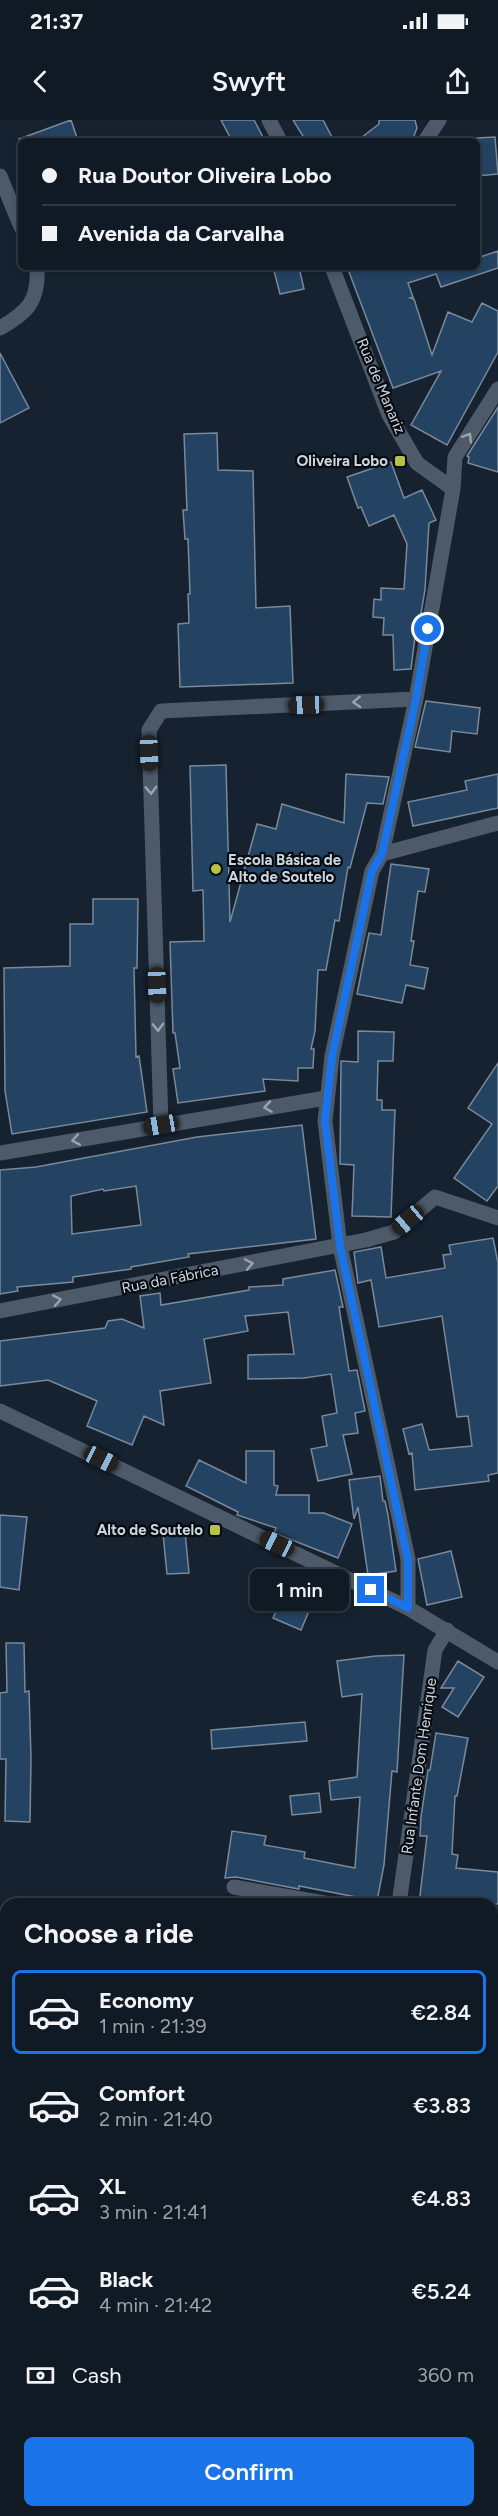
<!DOCTYPE html>
<meta charset="utf-8">
<style>
:root{--surface:#101a24;--page:#1e2731;--text:#f1f3f6;--muted:#9ca1a6;--line:#303841;--accent:#1a73e8}
body{margin:0;font-family:Figtree,sans-serif;background:var(--page);color:var(--text);height:100vh;display:flex;flex-direction:column;font-size:22px;white-space:nowrap}
*{box-sizing:border-box;margin:0}
p{font-size:20px;color:var(--muted)}
.icon{flex:none;width:33px;height:33px;fill:none;stroke:currentColor;stroke-width:2;stroke-linecap:round;stroke-linejoin:round}
.map{position:relative;flex:1;overflow:hidden}
.sheet{position:absolute;left:0px;top:1778px;width:498px;height:620px;display:flex;flex-direction:column;background:var(--surface);border-radius:18px 18px 0 0;box-shadow:0 3px 9px #0003,0 0 0 2px var(--line)}
.sheet>*{flex:none}
.guide{position:absolute;left:18px;top:18px;width:462px;height:132px;border-radius:9px;box-shadow:0 3px 9px #0003,0 0 0 2px var(--line);display:grid;align-content:center;height:132px;padding:0 24px;background:var(--surface)}
.end{position:absolute;width:27px;height:27px;margin:-14px;border:8px solid #1a73e8;background:#fff;box-shadow:0 0 0 3px #fff}
.from{border-radius:50%}
.bubble{position:absolute;height:42px;border-radius:9px;background:var(--surface);box-shadow:0 3px 9px #0003,0 0 0 2px var(--line);font-size:20px;font-weight:600;line-height:42px;text-align:center}
.car{position:absolute;width:18px;height:36px;margin:-18px -9px;border-radius:8px;box-shadow:0 0 4px 2px #0007;background:linear-gradient(#222 24%,#8ab4d8 0 40%,#222 0 76%,#8ab4d8 0 86%,#222 0)}
.guide b{display:flex;align-items:center;gap:21px;height:57px;font-size:22px}
.guide b+b{border-top:2px solid var(--line)}
.guide i{width:15px;height:15px;background:var(--text)}
ul{padding:0;list-style:none}
li{display:flex;align-items:center;gap:18px;height:84px;margin:0 12px 9px;padding:0 12px;border:3px solid transparent;border-radius:9px}
li div{flex:1}
li b{display:block;font-size:22px}
li em{font-style:normal;font-weight:600}
li.current{border-color:var(--accent)}
li>.icon{width:54px;height:54px;stroke-width:1.5}
h2{padding:0 24px;font-size:27px;line-height:72px}
.pay{display:flex;align-items:center;gap:15px;height:66px;padding:0 24px;font-size:22px}
.pay p{margin-inline-start:auto}
.action{display:flex;gap:12px;margin-top:auto;padding:12px 24px}
.action a{flex:1;height:69px;border-radius:9px;background:var(--accent);color:#fff;font-size:24px;font-weight:600;line-height:69px;text-align:center}
.status{display:flex;justify-content:space-between;align-items:center;height:42px;padding:0 30px;background:var(--surface);direction:ltr}
.status svg{height:16px;fill:currentColor}
header{display:flex;justify-content:space-between;align-items:center;height:78px;padding:0 24px;background:var(--surface);font-size:27px;font-weight:600}
.map>svg:first-child{display:block}
.green{fill:#454920}
.building{fill:#244363;stroke:#79899a;stroke-width:1.5;fill-rule:evenodd}
.lines{fill:none;stroke-linecap:round;stroke-linejoin:round}
.minor{stroke:#4c5a69;stroke-width:15}
.major{stroke:#7693b2;stroke-width:15}
.oneway{stroke:#99a4af}
.route{stroke:#1a73e8;stroke-width:8}
.poi-dot{fill:#b8c147;stroke:#060b11;stroke-width:2}
.labels{text-anchor:middle;dominant-baseline:central;stroke-width:4.5;stroke-linejoin:round;paint-order:stroke}
.street-label{font-size:15px;fill:#ccd5de;stroke:#060b11}
.poi-label{font-size:15px;font-weight:bold;fill:#ccd5de;stroke:#060b11;text-anchor:end}
</style>
<div class="status"><b>21:37</b><svg viewBox="0 0 49 12"><path d="M0 12V9h3v3zM5 12V6h3v6zM10 12V3h3v9zM15 12V0h3v12zM26 1h20v11H26zM47 4h2v5h-2z"/></svg></div>
<header><svg class="icon" aria-label="back" viewBox="0 0 24 24"><path d="M15 5l-7 7 7 7"/></svg>Swyft<svg class="icon" aria-label="share" viewBox="0 0 24 24"><path d="M12 15V3M7 8l5-5 5 5M5 13v7h14v-7"/></svg></header>
<div class="map">
<svg width="498" height="2396" viewBox="0 0 498 2396">
<rect width="100%" height="100%" fill="#162230"/>
<!-- green -->
<path class="green" d="M54,2391h191v5h-191z"/>
<!-- building -->
<path class="building" d="M71,0l7,21h-58l-1,-2z
M221,0h33l11,21h-33z
M293,0h30l11,21h-28z
M379,0h36l2,8 -5,13h-55l22,-17z
M495,17l3,37 -21,2v-38z
M498,131v17l-57,19 -5,-13 -28,9 5,14 -3,1 4,1 18,56 16,-43 24,10 10,-19 16,8v41l-51,93 -36,-20 30,-54 -48,17 -44,-116 16,-5h112v-9z
M273,147h26l5,22 -24,5z
M0,233l29,55 -29,15z
M498,287v65l-30,-9 1,-6 -2,-1z
M217,313l1,37 35,1 3,137 34,-2 3,77 -113,4 -2,-63 11,-1 -1,-29h2l-2,-55h-3l-2,-29h4l-3,-76z
M391,342l13,36 18,-8 14,30 -7,3 -4,67 -8,47h-2l-4,32 -17,1 -1,-35h-10l1,-17 -11,-1 1,-18 7,1v-12l23,1 3,-45 -13,-29 -25,11 -8,-19 -3,1 -11,-31z
M426,581l54,7 -3,26 -25,-3 -2,21 -35,-5z
M226,645l4,157 27,-98 19,5 6,-25 62,19 2,-49 43,3 -6,27 -16,-1 -17,65 -2,-1 -9,54 -4,-1 -9,50h-8l-3,61 -4,18h3l-1,19h-15v13l-35,-2 2,12 -87,12 -5,-34 7,-1 -5,-35h-2l-3,-91 34,-1 -1,-51 -10,1 -3,-125z
M498,654v34l-85,18 -5,-24 59,-12 -2,-9z
M391,744l38,5 -4,23 -7,-1 -7,50h3l-4,24 18,3 -4,21 -18,-4 -4,18 -45,-9 12,-61 12,2z
M93,779h45l-1,69h-3l2,89 3,-1 8,56 -135,22 -7,-43 -1,-123 66,-2v-42h23z
M358,911l36,1 -1,29h-15l-1,39h5v10h13l-4,107 -39,-1 2,-51 -14,-1 1,-103 17,1z
M498,943v123l-11,15 -33,-23 38,-54 -24,-16z
M302,1005l14,114 -128,15 1,3 -58,10v2l-58,8v5l-56,5 1,4 -18,3v-124l36,-3 161,-30zM136,1066l5,39 -69,9 -1,-38 32,-7 1,2z
M493,1118l5,25v210l-10,2 1,6 -74,9 -3,-37 -3,1 -6,-25 19,-5 7,26 43,-4 -4,-30 -11,1 -15,-101 -63,11 -8,-47 -13,3 -4,-31 27,-5 5,31 59,-10 -2,-13 8,-1 -2,-9z
M335,1150l8,37h-4l10,64 8,-1 8,41 -10,2 3,20 -15,2 9,39 -34,7 -7,-32 16,-3 -5,-30 15,-3 -6,-39 -27,4 -56,1v-24l46,-1 -6,-42 -43,4 3,15 -44,8 7,44 -51,8 4,34 -20,-9 -12,29 -45,-19 10,-25 -49,-21 -48,6v-45l105,-13 3,-7 14,-2 22,9 -4,-32 20,-3 1,12 88,-15v-3l34,-2v-6z
M246,1331h28v34l4,1 -2,9h33v18h15l28,11 -14,34 -64,-25 2,-5 -39,-13 1,-3 -52,-26 13,-26 47,23z
M380,1356l3,25h2l3,14 8,56 -28,4 -10,-68 -4,12 -5,-39z
M0,1395l27,2 -8,73 -19,-3z
M185,1412l4,41 -22,1 -4,-40z
M451,1431l11,46 -35,8 -9,-46z
M292,1455l22,10 -9,18 6,3 -10,24 -28,-12z
M6,1523h18l1,49 4,-1 2,67 -1,64 -25,-1 1,-62h-6v-66l7,-1z
M404,1535l-7,117 -5,-1 -8,94 -7,36 -78,-15v3l-63,-12 -11,1 7,-47 34,5 -2,9 41,7 -1,6 51,10 5,-71 -29,3 -2,-19 28,-4 5,-83 -20,3 -5,-36 39,-5z
M458,1541l26,16 -26,40 -16,-10 12,-19h-13z
M305,1602l2,19 -95,8 -1,-19z
M436,1613l32,5 -11,58h-2l-3,58 6,1 -2,13 42,4v32h-79l8,-68h-7l1,-19 7,-47h2z
M319,1673l2,19 -29,3 -2,-19z"/>
<g class="lines">
<!-- minor -->
<path class="minor" d="M269,0l11,21
M425,21l14,-21
M0,56l21,51
M332,147l57,148 28,48 36,26
M0,208c28,-16 39,-27 37,-61
M382,734l116,-31
M161,1005l-12,-395 12,-19 255,-12
M0,1033l326,-55
M0,1191l366,-71 28,-8 41,-35 63,21
M0,1291l408,197 90,54
M408,1488v-49l-68,-313 -15,-125 7,-65 40,-185 10,-17 34,-155 37,-210 2,-32 43,-68
M234,1767l96,17
M399,1784l36,-254 12,-20
M0,1955l6,7
M0,1995h6
M492,2098l6,2
M351,2396v-5"/>
<!-- major -->
<path class="major" d="M0,2178l6,1
M0,2198l6,1
M492,2267l6,1
M492,2287l6,1"/>
</g>
<!-- one-way arrows -->
<defs><path id="oneway-chevron" d="M-2-3.5L2.5 0L-2 3.5" fill="none" stroke-width="1.6" stroke-linecap="round" stroke-linejoin="round" transform="scale(1.5)"/></defs>
<g class="oneway">
<use href="#oneway-chevron" transform="translate(468 317) rotate(-58)"/>
<use href="#oneway-chevron" transform="translate(357 582) rotate(177)"/>
<use href="#oneway-chevron" transform="translate(151 670) rotate(88)"/>
<use href="#oneway-chevron" transform="translate(158 907) rotate(88)"/>
<use href="#oneway-chevron" transform="translate(268 987) rotate(171)"/>
<use href="#oneway-chevron" transform="translate(76 1020) rotate(170)"/>
<use href="#oneway-chevron" transform="translate(249 1144) rotate(-11)"/>
<use href="#oneway-chevron" transform="translate(57 1180) rotate(-11)"/>
</g>
<g class="lines">
<!-- route -->
<path class="route" d="M371,1470l37,18v-48l-68,-314 -15,-125 7,-65 40,-185 10,-17 34,-155 12,-70"/>
</g>
<!-- markers -->
<g class="poi-dot">
<rect x="394" y="335" width="12" height="12" rx="3"/>
<circle cx="216" cy="749" r="6"/>
<rect x="209" y="1404" width="12" height="12" rx="3"/>
</g>
<g class="labels">
<!-- street labels -->
<g class="street-label">
<text transform="translate(381 266) rotate(67)">Rua de Manariz</text>
<text transform="translate(170 1159) rotate(-11)">Rua da Fábrica</text>
<text transform="translate(419 1646) rotate(-82)">Rua Infante Dom Henrique</text>
</g>
<!-- poi labels -->
<g class="poi-label">
<text x="388" y="341">Oliveira Lobo</text>
<text x="228" y="740" text-anchor="start">Escola Básica de<tspan x="228" dy="17">Alto de Soutelo</tspan></text>
<text x="203" y="1410">Alto de Soutelo</text>
</g>
</g>
</svg>
<i class="end from" style="left:428px;top:509px"></i>
<i class="end" style="left:371px;top:1470px"></i>
<div class="bubble" style="left:250px;top:1449px;width:99px">1 min</div>
<i class="car" style="left:306px;top:585px;rotate:268deg"></i>
<i class="car" style="left:149px;top:633px;rotate:178deg"></i>
<i class="car" style="left:157px;top:865px;rotate:178deg"></i>
<i class="car" style="left:161px;top:1005px;rotate:260deg"></i>
<i class="car" style="left:408px;top:1100px;rotate:230deg"></i>
<i class="car" style="left:101px;top:1339px;rotate:116deg"></i>
<i class="car" style="left:277px;top:1424px;rotate:295deg"></i>
<div class="guide">
<b><i class="from"></i>Rua Doutor Oliveira Lobo</b>
<b><i></i>Avenida da Carvalha</b>
</div>
<section class="sheet">
<h2>Choose a ride</h2>
<ul>
<li class="current"><svg class="icon" aria-label="car" viewBox="0 0 24 24"><path d="M5 17H2v-5l4-1 3-4h7l3 4 3 1v5h-3M9 17h6M6 11h13"/><circle cx="7" cy="17" r="2"/><circle cx="17" cy="17" r="2"/></svg><div><b>Economy</b><p>1 min · 21:39</p></div><em>€2.84</em></li>
<li><svg class="icon" aria-label="car" viewBox="0 0 24 24"><path d="M5 17H2v-5l4-1 3-4h7l3 4 3 1v5h-3M9 17h6M6 11h13"/><circle cx="7" cy="17" r="2"/><circle cx="17" cy="17" r="2"/></svg><div><b>Comfort</b><p>2 min · 21:40</p></div><em>€3.83</em></li>
<li><svg class="icon" aria-label="car" viewBox="0 0 24 24"><path d="M5 17H2v-5l4-1 3-4h7l3 4 3 1v5h-3M9 17h6M6 11h13"/><circle cx="7" cy="17" r="2"/><circle cx="17" cy="17" r="2"/></svg><div><b>XL</b><p>3 min · 21:41</p></div><em>€4.83</em></li>
<li><svg class="icon" aria-label="car" viewBox="0 0 24 24"><path d="M5 17H2v-5l4-1 3-4h7l3 4 3 1v5h-3M9 17h6M6 11h13"/><circle cx="7" cy="17" r="2"/><circle cx="17" cy="17" r="2"/></svg><div><b>Black</b><p>4 min · 21:42</p></div><em>€5.24</em></li>
</ul>
<div class="pay"><svg class="icon" aria-label="cash" viewBox="0 0 24 24"><path d="M3 7h18v10H3z"/><circle cx="12" cy="12" r="2"/></svg>Cash<p>360 m</p></div>
<div class="action"><a>Confirm</a></div>
</section>
</div>
